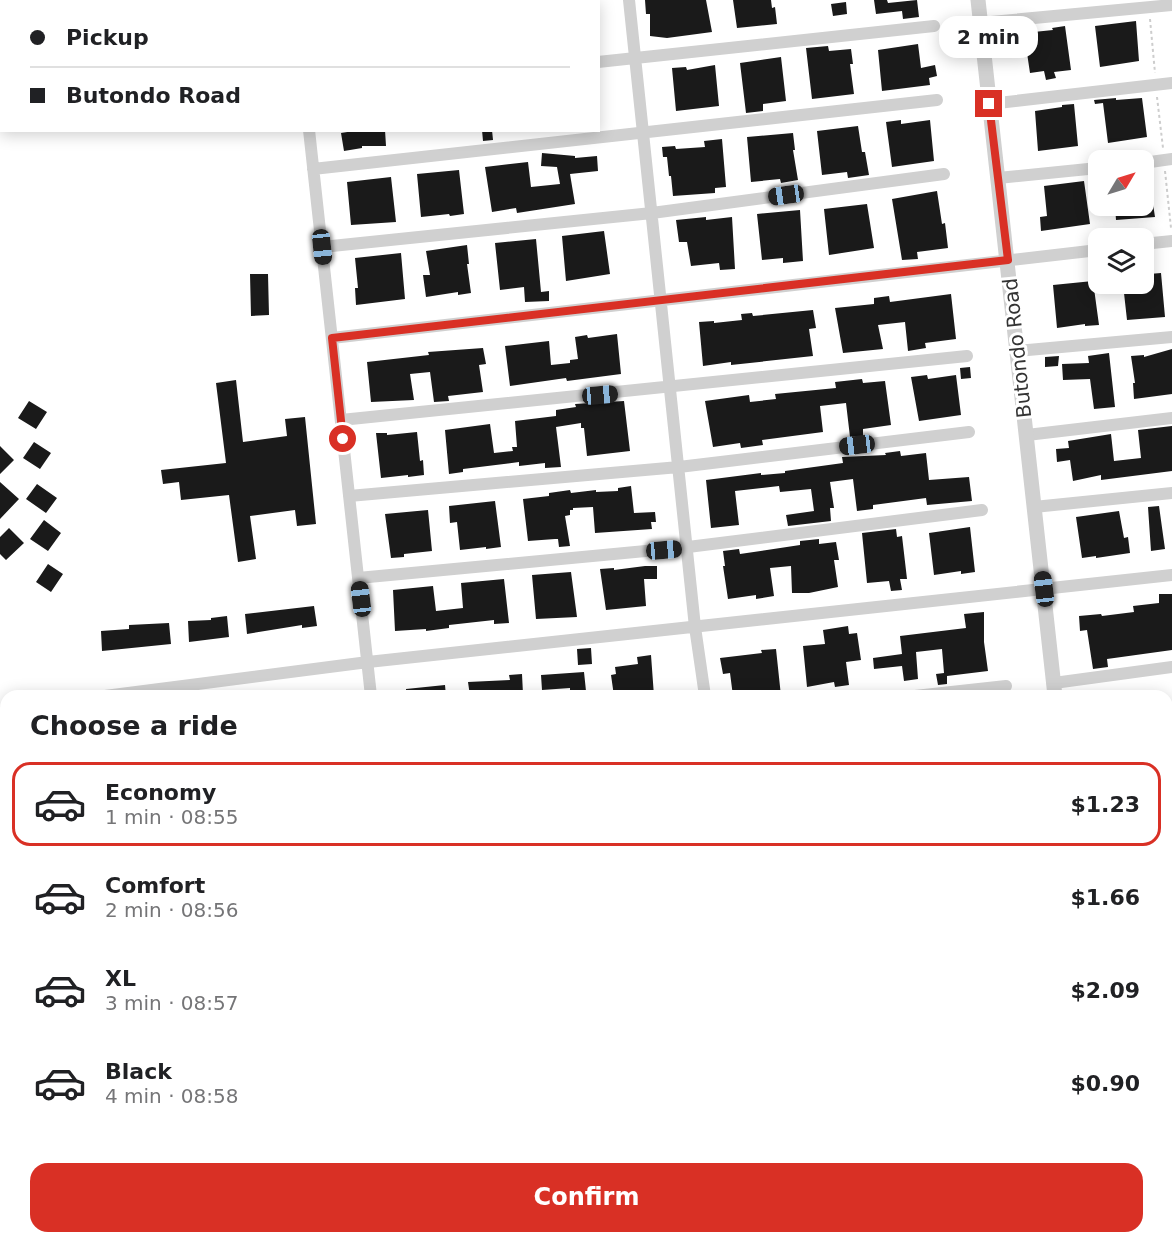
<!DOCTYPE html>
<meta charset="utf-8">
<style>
:root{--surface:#fff;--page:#f6f6f6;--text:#202124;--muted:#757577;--line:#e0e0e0;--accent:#d93025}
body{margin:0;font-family:"DejaVu Sans",sans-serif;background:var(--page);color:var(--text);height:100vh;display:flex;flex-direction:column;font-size:22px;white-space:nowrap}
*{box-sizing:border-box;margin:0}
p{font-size:20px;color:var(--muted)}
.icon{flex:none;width:33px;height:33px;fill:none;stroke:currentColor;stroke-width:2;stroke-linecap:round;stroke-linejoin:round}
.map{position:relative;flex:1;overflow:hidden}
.details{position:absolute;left:0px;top:690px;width:1173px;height:554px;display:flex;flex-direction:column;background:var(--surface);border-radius:18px 18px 0 0;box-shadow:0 3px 15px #0003}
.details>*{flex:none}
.guide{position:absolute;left:0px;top:0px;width:600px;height:132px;box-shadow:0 3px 15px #0003;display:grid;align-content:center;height:132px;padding:0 30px;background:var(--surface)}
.needle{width:39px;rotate:52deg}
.tools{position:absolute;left:1088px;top:150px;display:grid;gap:12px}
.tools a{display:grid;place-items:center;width:66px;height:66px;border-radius:12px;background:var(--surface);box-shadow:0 3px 15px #0003;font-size:30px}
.end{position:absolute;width:27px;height:27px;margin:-14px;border:8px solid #d93025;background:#fff;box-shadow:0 0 0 3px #fff}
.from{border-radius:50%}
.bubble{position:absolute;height:42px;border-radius:18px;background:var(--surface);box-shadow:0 3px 15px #0003;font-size:20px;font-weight:600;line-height:42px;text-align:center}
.car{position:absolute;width:18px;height:36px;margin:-18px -9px;border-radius:8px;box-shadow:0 0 4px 2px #0007;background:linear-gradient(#222 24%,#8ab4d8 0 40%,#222 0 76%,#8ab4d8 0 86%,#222 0)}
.guide b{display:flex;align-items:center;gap:21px;height:57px;font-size:22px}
.guide b+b{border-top:2px solid var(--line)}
.guide i{width:15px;height:15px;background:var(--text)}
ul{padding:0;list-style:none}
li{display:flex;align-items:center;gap:18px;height:84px;margin:0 12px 9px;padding:0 18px;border:3px solid transparent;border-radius:18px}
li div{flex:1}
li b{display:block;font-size:22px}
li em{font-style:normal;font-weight:600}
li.current{border-color:var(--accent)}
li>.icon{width:54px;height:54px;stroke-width:1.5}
h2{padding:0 30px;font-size:27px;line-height:72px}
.cta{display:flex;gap:12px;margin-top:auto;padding:12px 30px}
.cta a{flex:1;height:69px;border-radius:18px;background:var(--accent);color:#fff;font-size:24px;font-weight:600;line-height:69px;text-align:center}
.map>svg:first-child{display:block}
.building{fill:#1a1a1a}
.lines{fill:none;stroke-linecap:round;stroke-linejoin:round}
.path{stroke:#cdcdcd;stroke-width:2;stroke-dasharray:3 3;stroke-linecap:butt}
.minor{stroke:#d0d0d0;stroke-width:12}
.tertiary{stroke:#d0d0d0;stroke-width:15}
.route{stroke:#d93025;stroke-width:8}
.labels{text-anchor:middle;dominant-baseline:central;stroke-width:6;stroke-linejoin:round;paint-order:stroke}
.street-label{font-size:20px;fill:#333;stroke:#fff}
</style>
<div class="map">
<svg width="1172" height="1243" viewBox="0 0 1172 1243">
<rect width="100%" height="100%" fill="#fff"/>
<!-- building -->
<path class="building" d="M645,0h61l6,32 -45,6 -17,-2v-22h-4z
M733,0h38l1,8 3,-1 2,17 -40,4z
M874,0h13l1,3 29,-3 2,17 -16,2 -1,-8 -26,3z
M846,2l1,12 -14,2 -2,-12z
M1136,21l3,40 -39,6 -5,-41z
M1065,26l6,44 -17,2 2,6 -10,2 -2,-9 -14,2 -6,-40 29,-3 -1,-2z
M918,44l3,24 14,-3 2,11 -8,2 1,7 -48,6 -4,-41z
M828,46l1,5 22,-2 2,15h-3l4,30 -42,5 -6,-51z
M781,57l5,44 -23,3v7l-17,2 -6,-50z
M715,65l4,41 -43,5 -4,-43 14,-1 1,3z
M1116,98v2l26,-2 5,39 -39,6 -5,-40 -8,1 -1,-4z
M1074,104l4,42 -40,5 -3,-40 27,-4v-2z
M901,120v4l29,-4 4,41 -42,6 -6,-45z
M858,126l4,26h3l4,23 -21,3 -1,-6 -25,3 -5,-44z
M360,130h25l1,16h-24v2l-18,3 -3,-18z
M482,130h10l1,10 -10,1z
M793,133l2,17h-2l5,30 -17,3 -1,-4 -29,3 -4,-45z
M722,139l4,48 -11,1v5l-42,3 -2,-20h-2l-2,-19h-4l-1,-10 13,-1 1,3 29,-2 -1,-6z
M542,153l33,3v2l22,-2 1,15 -28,3 5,30 -58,9 -1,-5 -24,4 -7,-45 43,-5 3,25 29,-3 -3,-17 -16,-1z
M459,170l5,44 -14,2 -1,-2 -28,3 -4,-43z
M391,177l5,45 -45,3 -4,-43z
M1143,178h6l6,39 -39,3 -1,-14h28z
M1084,181l6,43 -49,7 -1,-14 7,-1 -3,-30z
M937,191l5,33 3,-1 3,25 -31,4 1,7 -16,1 -10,-61z
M867,204l7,44 -45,7 -5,-46z
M800,210l3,51 -20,2v-5l-21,2 -5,-46z
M706,217v3l26,-3 3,52 -15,1 -1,-7 -28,3 -4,-24h-8l-3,-22z
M604,231l6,43 -44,7 -4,-45z
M536,239l5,53 8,-1v10l-24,1 -1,-15 -24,3 -5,-47z
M467,245l2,19h-2l4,29 -13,2v-3l-32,5 -3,-22h7l-4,-24z
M401,253l4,46 -49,6 -1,-17h3l-3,-30z
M1161,273l4,44 -38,3 -4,-36h27l-1,-10z
M250,274h18l1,41 -18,1z
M1093,281l6,44 -14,1v-2l-28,4 -4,-43z
M951,294l5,45 -31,4 1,5 -18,3 -3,-29 -27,3 5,24 -40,4 -8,-45 39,-4v-6l15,-2 1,6z
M813,310l3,18 -7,1 4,27 -82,9v-3l-28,4 -4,-44 15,-1v2l28,-3 -1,-6 11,-1 1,3z
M617,334l4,40 -54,7 -1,-3 -56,8 -5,-40 44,-5 2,24 19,-2v-3l8,-1 -3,-22 12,-2 1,3z
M483,348l3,16 -7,1 4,27 -35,4 1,5 -15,1 -4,-30 -20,2 4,26 -43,2 -4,-40 62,-7 -1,-3z
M1172,349v45l-38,5 -1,-16h2l-4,-27 13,-1v2z
M1109,353l6,54 -21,2 -4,-30 -27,1 -1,-16 27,-1 -1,-7z
M1059,356l-1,10 -13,1v-10z
M970,367l1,11 -10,1 -1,-11z
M927,375l1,4 28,-4 5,40 -42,6 -8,-44z
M862,379l1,4 22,-2 6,44 -28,4v7l-13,1 -4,-34 -26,3 3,26 -61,8 1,5 -22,3 -1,-5 -27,4 -8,-46 44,-6 1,7 26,-3 -1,-5 61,-6 -1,-6z
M236,380l7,62 44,-6 -2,-17 20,-2 11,107 -19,2 -2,-16 -45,6 6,43 -18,3 -9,-67 -48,5 -2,-18 -16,2 -2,-14 65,-7 -10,-80z
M29,401l18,11 -11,17 -18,-11z
M624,401l6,50 -43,5 -3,-28h-3v-5l-25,4 5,40 -16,1v-5l-26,3v-4l-56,7v3l-14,2 -4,-44 45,-6 4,29 19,-2 -1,-4h5l-2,-26 41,-5v-6l20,-3 -1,-3z
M1172,426v45l-71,9v-5l-28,6 -3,-21 -13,2 -1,-13 13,-1 -1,-7 43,-7 3,27 27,-3 -3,-28z
M417,432l3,29 3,-1 1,15 -16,2v-2l-27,3 -5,-45h11v2z
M34,442l17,11 -11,16 -17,-11z
M0,446l14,14 -14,14z
M900,451l1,5 25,-3 3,27 40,-3 3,24 -45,4 -1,-7 -53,7v4l-16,2 -4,-32 -23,3 4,26h-4l1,13 -43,5 -2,-11 28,-4 -3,-22 -31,3 -1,-6 -44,5 4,34 -28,3 -5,-48 55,-7v2l24,-2v-2l58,-8 -1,-6 44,-2 -1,-2z
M0,482l19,17 -19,20z
M37,484l20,14 -11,15 -20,-14z
M631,486l3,27 21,-1 1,10h-5l1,7 -57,4 -2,-26 -20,1v2h-3v5l-5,1 5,30 -11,1 -1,-8h-3l-27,2 -5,-42 26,-3v-3l21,-3 1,3 25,-3v2l22,-1v-3z
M495,501l6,46 -15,2v-2l-26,3 -3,-28 -7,1 -1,-17z
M1159,506l6,43 -14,2 -3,-44z
M428,510l4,41 -28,3v3l-13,1 -6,-44z
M1119,511l5,27 4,-1 2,16 -34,5v-2l-14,2 -6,-41z
M44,520l17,13 -13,18 -18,-12z
M970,527l5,45 -14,2v-3l-27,4 -5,-42z
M9,528l15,15 -18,17 -6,-6v-17z
M896,529l1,8 5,-1 5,43h-7l2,11 -11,1 -2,-10 -22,2 -5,-50z
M819,539v5l17,-2 3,18h-5l4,27 -29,6h-17l-1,-27 -21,2 4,28 -18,3v-4l-28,4 -5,-33h2l-2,-15 16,-2 1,5 60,-9v-4z
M48,564l15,10 -12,18 -15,-10z
M645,566h12v13h-13l2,27 -40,4 -6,-41 14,-1v2z
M571,572l6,45 -41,2 -4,-44z
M504,579l5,44 -15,1v-4l-45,5v3l-23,3v-2l-31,2 -2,-41 40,-4 3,25 27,-3 -2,-25z
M1159,594h13v56l-65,9 1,8 -15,2 -6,-39 -7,1 -1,-15 22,-2 1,2 32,-4 -1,-6 26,-3z
M314,606l3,20 -15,2v-3l-55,9 -2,-20z
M984,612v30l4,29 -41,5v8l-9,1 -2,-11 8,-1 -2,-24 -26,3 2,27 -14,2 -2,-15 -28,3 -1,-11 29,-4 -2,-18 66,-8 -2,-14z
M227,616l2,21 -40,5 -1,-21 23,-1v-2z
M169,623l2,21 -69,7 -1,-20 28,-2v-4z
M848,626l1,8 8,-1 4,27 -15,2 3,23 -14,2 -1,-5 -27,5 -4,-41 22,-2 -2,-14z
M591,648l1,16 -14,1 -1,-16z
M776,649l5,47h-13l-1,-3 -34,3 -3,-23 -7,1 -3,-16 42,-5 -1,-3z
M651,655l3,41h-40l-3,-21 5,-1 -1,-7 23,-3 -1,-7z
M584,672l2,19 -16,2v-5l-28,2 -1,-15z
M522,674l1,20 -53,2 -2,-14 42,-2 -1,-5z
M445,685l1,11h-40v-7z"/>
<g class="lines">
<!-- path -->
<path class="path" d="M1150,19l5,54
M1157,97l6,51
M1165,171l6,57"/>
<!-- minor -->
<path class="minor" d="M294,0l1,2
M629,0l66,627 10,69
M374,2l14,-2
M980,23l192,-18
M598,62l336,-36
M989,104l183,-21
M309,130l62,566
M1143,163l29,-4
M313,169l624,-69
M998,178l100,-10
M1143,244l29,-3
M322,247l330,-34 292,-39
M332,338l766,-88
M1017,351l155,-14
M341,420l626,-64
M1027,435l145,-17
M349,496l330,-29 290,-35
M1034,507l138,-14
M358,578l330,-31 294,-37
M1054,683l118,-16
M105,696l263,-34 804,-87
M915,696l91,-10
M1167,745l5,-1
M0,790l6,13
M1167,823h5
M1167,912h5
M1167,1005l5,-1
M1167,1079l5,-1
M1167,1162l5,-1
M1167,1236l5,-1
M144,1238l1,5
M1116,1242l39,-4
M402,1243v-5"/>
<!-- tertiary -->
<path class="tertiary" d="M978,0l77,696
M1115,1238l1,5"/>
</g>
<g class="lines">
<!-- route -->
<path class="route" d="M343,439l-11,-101 676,-78 -19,-156"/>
</g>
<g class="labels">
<!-- street labels -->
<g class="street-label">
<text transform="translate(1017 348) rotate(-96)">Butondo Road</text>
</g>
</g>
</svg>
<div class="tools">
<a><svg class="needle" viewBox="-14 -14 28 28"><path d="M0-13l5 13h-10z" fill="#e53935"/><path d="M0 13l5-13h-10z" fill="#757577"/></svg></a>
<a><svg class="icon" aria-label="layers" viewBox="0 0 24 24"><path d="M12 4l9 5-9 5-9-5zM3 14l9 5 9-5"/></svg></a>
</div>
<i class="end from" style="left:343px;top:439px"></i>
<i class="end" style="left:989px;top:104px"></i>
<div class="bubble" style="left:939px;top:16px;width:99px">2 min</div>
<i class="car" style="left:786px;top:195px;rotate:262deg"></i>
<i class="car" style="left:322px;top:247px;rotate:174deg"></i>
<i class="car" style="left:600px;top:395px;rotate:85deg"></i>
<i class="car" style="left:857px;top:445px;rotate:263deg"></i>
<i class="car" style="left:664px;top:550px;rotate:85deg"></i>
<i class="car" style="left:1044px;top:589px;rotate:353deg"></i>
<i class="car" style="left:361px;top:599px;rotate:353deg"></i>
<div class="guide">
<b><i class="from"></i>Pickup</b>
<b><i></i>Butondo Road</b>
</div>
<section class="details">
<h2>Choose a ride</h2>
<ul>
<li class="current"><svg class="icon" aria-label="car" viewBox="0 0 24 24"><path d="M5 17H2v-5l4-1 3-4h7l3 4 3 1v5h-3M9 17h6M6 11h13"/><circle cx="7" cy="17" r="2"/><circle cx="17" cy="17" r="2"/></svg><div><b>Economy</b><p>1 min · 08:55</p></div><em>$1.23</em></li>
<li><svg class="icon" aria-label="car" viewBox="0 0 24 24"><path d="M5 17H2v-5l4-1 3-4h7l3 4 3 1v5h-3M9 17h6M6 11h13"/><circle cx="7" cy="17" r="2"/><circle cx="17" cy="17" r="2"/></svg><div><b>Comfort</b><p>2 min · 08:56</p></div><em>$1.66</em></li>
<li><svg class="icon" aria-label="car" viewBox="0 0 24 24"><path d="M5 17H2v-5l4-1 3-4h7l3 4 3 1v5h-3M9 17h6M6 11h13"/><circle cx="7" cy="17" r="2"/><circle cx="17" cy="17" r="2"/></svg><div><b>XL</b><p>3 min · 08:57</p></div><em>$2.09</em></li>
<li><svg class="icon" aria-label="car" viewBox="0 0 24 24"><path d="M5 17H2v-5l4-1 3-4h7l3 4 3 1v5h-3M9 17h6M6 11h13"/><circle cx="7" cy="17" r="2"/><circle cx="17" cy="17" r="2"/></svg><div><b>Black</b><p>4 min · 08:58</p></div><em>$0.90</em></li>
</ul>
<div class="cta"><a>Confirm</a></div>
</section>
</div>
